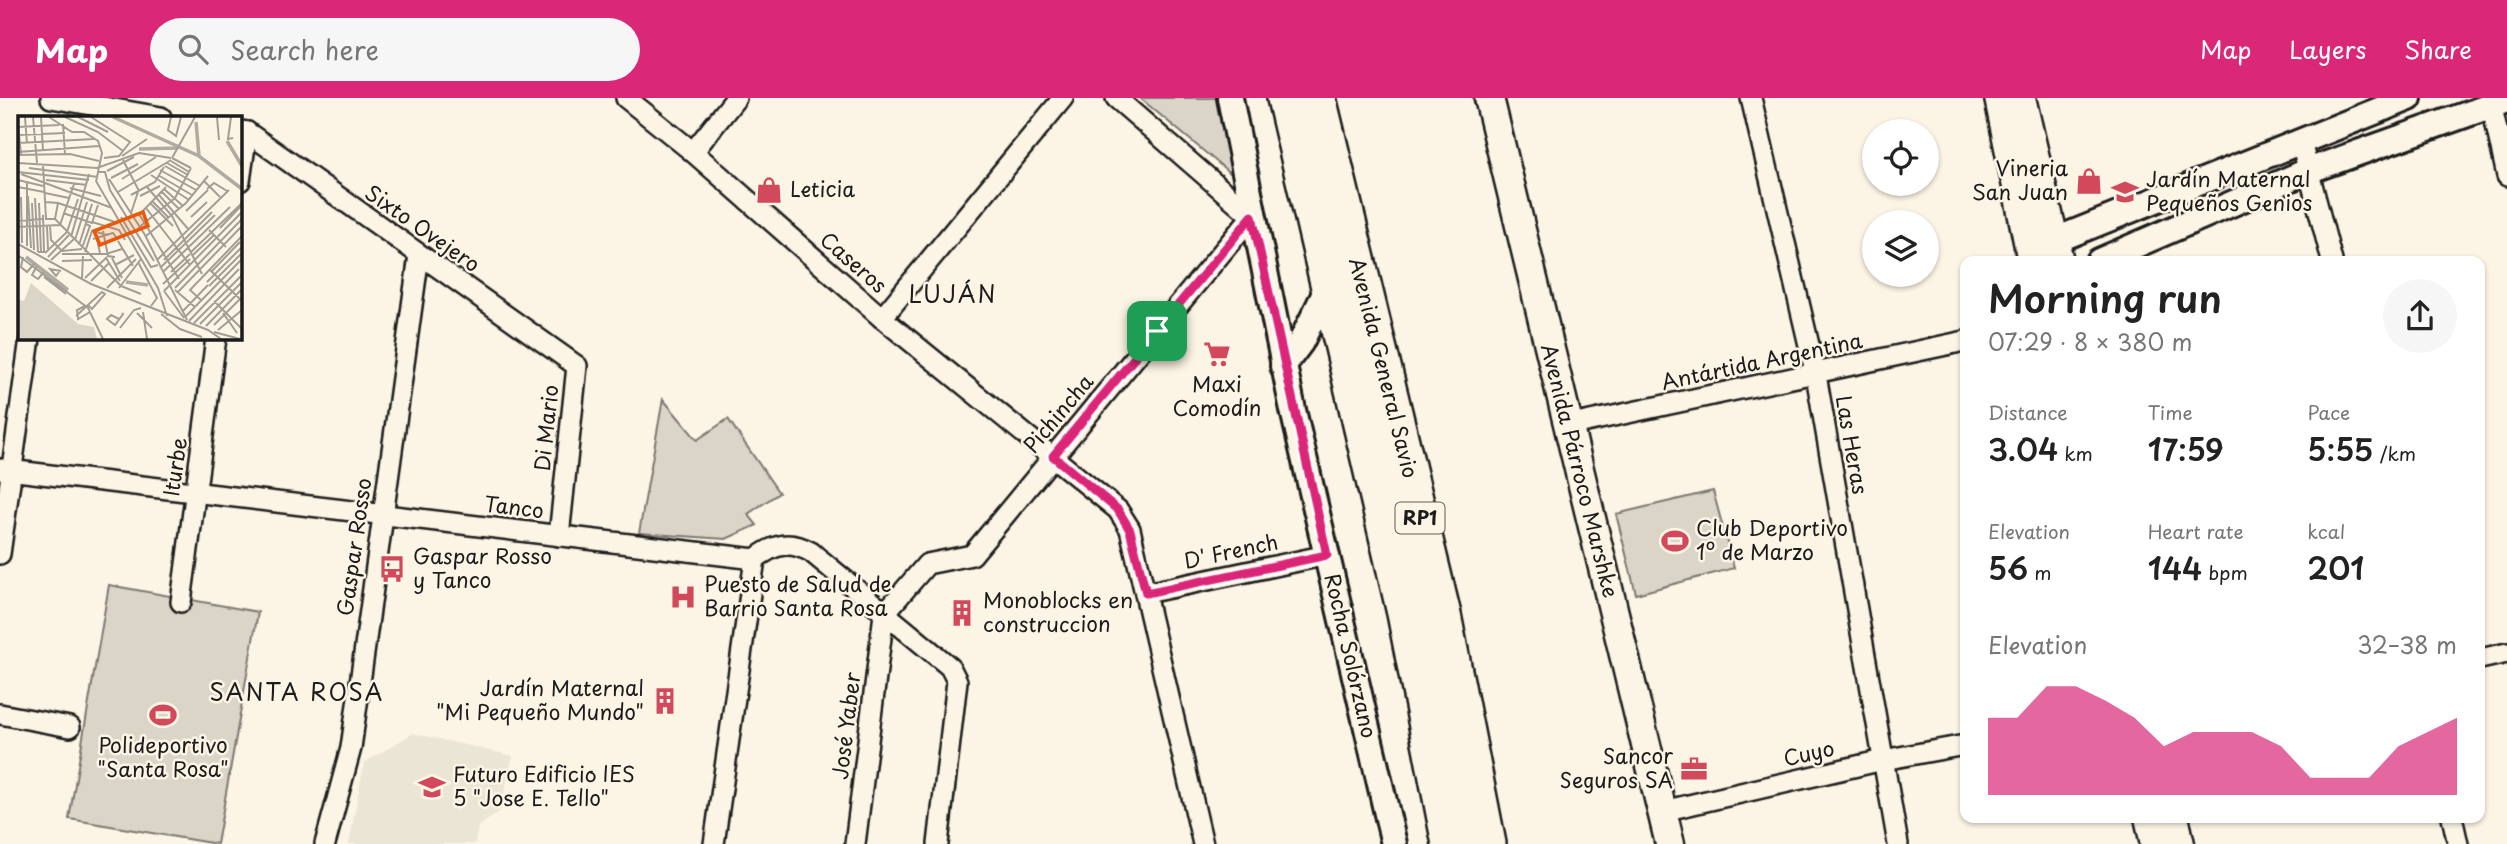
<!DOCTYPE html>
<meta charset="utf-8">
<style>
body{margin:0;font-family:"Playpen Sans",sans-serif;background:#f6f6f6;color:#222;height:100vh;display:flex;flex-direction:column;font-size:26px;white-space:nowrap}
*{box-sizing:border-box;margin:0}
p{font-size:23px;color:#767676}
.icon{flex:none;width:38px;height:38px;fill:none;stroke:currentColor;stroke-width:2;stroke-linecap:round;stroke-linejoin:round}
.map{position:relative;flex:1;overflow:hidden}
.details{position:absolute;left:1960px;top:158px;width:525px;height:567px;display:flex;flex-direction:column;background:#fff;border-radius:14px;box-shadow:0 2px 5px #0004}
.details>*{flex:none}
.fabs{position:absolute;left:1862px;top:21px;display:grid;gap:14px}
.fabs a{display:grid;place-items:center;width:77px;height:77px;border-radius:50%;background:#fff;box-shadow:0 2px 5px #0004;font-size:35px}
.pin{position:absolute;display:grid;place-items:center;width:60px;height:60px;color:#fff;margin:-30px;border-radius:14px;box-shadow:0 4px 10px #0006}
.round{display:grid;place-items:center;flex:none;width:74px;height:74px;border-radius:37px;background:#f6f6f6}
.summary{display:flex;align-items:center;justify-content:space-between;height:119px;padding:0 28px}
h1{font-size:38px;font-weight:600;line-height:52px}
.metrics{display:grid;grid-template-columns:repeat(3,1fr);gap:10px;height:119px;padding:7px 28px}
.metrics div{display:grid;align-content:center}
.metrics b{font-size:30px;font-weight:600}
.metrics small{font-size:19px;font-weight:400}
.metrics p{font-size:19px}
.chart{height:196px;padding:14px 28px}
.chart p{display:flex;justify-content:space-between}
.chart svg{width:100%;height:126px;margin-top:7px;fill:#db2777;opacity:.7}
header{display:flex;align-items:center;gap:42px;box-sizing:border-box;height:98px;padding:0 35px;background:#db2777;color:#fff}
header strong{font-size:33px}
nav{display:flex;gap:38px;margin-inline-start:auto;font-size:24px}
.search{width:490px;height:63px;background:#f6f6f6;display:flex;align-items:center;gap:18px;box-sizing:border-box;padding:0 24px;border-radius:38px;color:#767676;font-size:26px}
.map>svg:first-child{display:block}
</style>
<header>
<strong>Map</strong>
<div class="search"><svg class="icon" aria-label="search" viewBox="0 0 24 24"><circle cx="10" cy="10" r="6"/><path d="M15 15l6 6"/></svg>Search here</div>
<nav><a>Map</a><a>Layers</a><a>Share</a></nav>
</header>
<div class="map">
<svg width="2507" height="746" viewBox="0 0 2507 746">
<rect width="100%" height="100%" fill="#fcf5e5"/>
<filter id="ink" filterUnits="userSpaceOnUse"><feTurbulence type="fractalNoise" baseFrequency=".0143" numOctaves="2"/><feDisplacementMap in="SourceGraphic" scale="14" xChannelSelector="R" yChannelSelector="G"/><feConvolveMatrix kernelMatrix="1 2 1 2 8 2 1 2 1" color-interpolation-filters="sRGB"/></filter>
<g filter="url(#ink)">
<polygon fill="#ebe5d6" points="413,635 513,658 500,713 478,729 475,746 349,746 364,665"/>
<g fill="#dbd5c8" stroke="#7c7872" stroke-width="2">
<polygon points="1140,0 1220,0 1237,81"/>
<polygon points="663,301 697,342 728,321 779,395 748,416 757,427 726,441 639,435"/>
<polygon points="1713,393 1734,470 1636,496 1616,416"/>
<polygon points="109,487 258,514 217,746 69,721"/>
</g>
<g fill="none" stroke-linecap="round" stroke-linejoin="round">
<defs>
<g id="minor">
<polyline points="51,0 161,19"/>
<polyline points="626,0 693,54 882,220 1118,412 1130,431 1203,746"/>
<polyline points="1751,0 1816,277 1898,746"/>
<polyline points="2490,0 2507,78"/>
<polyline points="240,33 247,34 577,268 559,438"/>
<polyline points="2301,44 2332,163"/>
<polyline points="693,54 736,0"/>
<polyline points="240,83 247,34"/>
<polyline points="882,220 1063,0"/>
<polyline points="1567,328 1965,243"/>
<path d="M 0,371 L 755,461 C 775,446 789,442 811,454 L 950,569 L 957,583 L 938,746"/>
<polyline points="0,456 30,240"/>
<polyline points="1146,495 1327,457"/>
<polyline points="181,504 216,240"/>
<polyline points="2480,561 2507,555"/>
<polyline points="0,616 70,629"/>
<polyline points="1663,713 1883,662 1965,647"/>
<polyline points="2452,719 2458,746"/>
<polyline points="325,746 351,650 419,157"/>
<polyline points="714,746 755,461"/>
<polyline points="855,746 884,516 927,466 972,457 1252,118 1116,0"/>
</g>
<g id="tertiary">
<polyline points="1230,0 1293,312 1394,746"/>
<polyline points="2036,150 2409,0"/>
<polyline points="2099,163 2310,72 2507,2"/>
<polyline points="1283,268 1301,244 1328,189"/>
</g>
<g id="secondary">
<polyline points="1489,0 1670,746"/>
<polyline points="1999,0 2032,163"/>
<polyline points="2021,0 2059,163"/>
<polyline points="2149,719 2155,746"/>
<polyline points="2174,719 2180,746"/>
</g>
<g id="motorway">
<polyline points="1286,0 1406,515 1451,746"/>
<polyline points="1317,0 1442,517 1487,746"/>
</g>
</defs>
<use href="#minor" stroke="#1c1c1c" stroke-width="24"/>
<use href="#tertiary" stroke="#1c1c1c" stroke-width="30"/>
<use href="#secondary" stroke="#1c1c1c" stroke-width="33"/>
<use href="#motorway" stroke="#1c1c1c" stroke-width="42"/>
<use href="#minor" stroke="#fcf5e5" stroke-width="19"/>
<use href="#tertiary" stroke="#fcf5e5" stroke-width="24"/>
<use href="#secondary" stroke="#fcf5e5" stroke-width="28"/>
<use href="#motorway" stroke="#fcf5e5" stroke-width="37"/>
</g>
</g>
<g fill="none" stroke-linecap="round" stroke-linejoin="round" filter="url(#ink)">
<defs>
<polygon id="route" points="1252,118 1327,457 1146,495 1130,432 1118,412 1053,358"/>
</defs>
<use href="#route" stroke="#fff" stroke-width="14"/>
<use href="#route" stroke="#db2777" stroke-width="9"/>
</g>
<defs>
<symbol id="shop-bare" viewBox="-9 -9 18 18"><path d="M-5-2.5h2.3a2.7 3.5 0 0 1 5.4 0H5L5.5 6h-11ZM-1.5-2.5h3a1.5 2.3 0 0 0-3 0Z" fill="#d1495b" stroke="#fcf5e5" stroke-width="2.5" paint-order="stroke"/></symbol>
<symbol id="school-bare" viewBox="-9 -9 18 18"><path d="M0-5L7-2L0 1L-7-2ZM-4 1L0 2.5L4 1V4Q0 6-4 4Z" fill="#d1495b" stroke="#fcf5e5" stroke-width="2.5" paint-order="stroke"/></symbol>
<symbol id="supermarket-bare" viewBox="-9 -9 18 18"><path d="M-6-5.5h2.5l.6 2H6L4.5 2H-2.5L-4.4-4H-6ZM-1.5 3.2a1.3 1.3 0 1 0 .1 0ZM3 3.2a1.3 1.3 0 1 0 .1 0Z" fill="#d1495b" stroke="#fcf5e5" stroke-width="2.5" paint-order="stroke"/></symbol>
<symbol id="stadium-bare" viewBox="-9 -9 18 18"><path d="M0-5a6.5 5 0 1 0 0 10a6.5 5 0 1 0 0-10ZM-3.5-1.8h7v3.6h-7Z" fill="#d1495b" stroke="#fcf5e5" stroke-width="2.5" paint-order="stroke"/></symbol>
<symbol id="bus-bare" viewBox="-9 -9 18 18"><path d="M-5-6H5V4H4V6H2V4H-2V6H-4V4H-5ZM-3.5-4V0h7V-4ZM-3.5 1.2v1.5H-2V1.2ZM2 1.2v1.5H3.5V1.2Z" fill="#d1495b" stroke="#fcf5e5" stroke-width="2.5" paint-order="stroke"/></symbol>
<symbol id="hospital-bare" viewBox="-9 -9 18 18"><path d="M-5-5h3v3.5h4V-5h3V5h-3V1.5h-4V5h-3Z" fill="#d1495b" stroke="#fcf5e5" stroke-width="2.5" paint-order="stroke"/></symbol>
<symbol id="building-bare" viewBox="-9 -9 18 18"><path d="M-4-6H4V6H1V3H-1V6H-4ZM-2.5-4.3h1.7v1.8h-1.7ZM.8-4.3h1.7v1.8H.8ZM-2.5-1h1.7V.8h-1.7ZM.8-1h1.7V.8H.8Z" fill="#d1495b" stroke="#fcf5e5" stroke-width="2.5" paint-order="stroke"/></symbol>
<symbol id="office-bare" viewBox="-9 -9 18 18"><path d="M-6-3h4V-5.5h4V-3h4V5H-6ZM-1-4.5V-3h2v-1.5ZM-6 0V1H6V0Z" fill="#d1495b" stroke="#fcf5e5" stroke-width="2.5" paint-order="stroke"/></symbol>
<symbol id="university-bare" viewBox="-9 -9 18 18"><path d="M0-5L7-2L0 1L-7-2ZM-4 1L0 2.5L4 1V4Q0 6-4 4Z" fill="#d1495b" stroke="#fcf5e5" stroke-width="2.5" paint-order="stroke"/></symbol>
</defs>
<g fill-rule="evenodd">
<use href="#shop-bare" x="2070" y="64" width="38" height="38"/>
<use href="#shop-bare" x="750" y="73" width="38" height="38"/>
<use href="#school-bare" x="2106" y="75" width="38" height="38"/>
<use href="#supermarket-bare" x="1198" y="237" width="38" height="38"/>
<use href="#stadium-bare" x="1656" y="424" width="38" height="38"/>
<use href="#bus-bare" x="373" y="452" width="38" height="38"/>
<use href="#hospital-bare" x="664" y="480" width="38" height="38"/>
<use href="#building-bare" x="943" y="496" width="38" height="38"/>
<use href="#building-bare" x="646" y="584" width="38" height="38"/>
<use href="#stadium-bare" x="144" y="598" width="38" height="38"/>
<use href="#office-bare" x="1675" y="652" width="38" height="38"/>
<use href="#university-bare" x="413" y="670" width="38" height="38"/>
</g>
<g text-anchor="middle" stroke-width="5" stroke-linejoin="round" paint-order="stroke">
<rect fill="#fcf5e5" stroke="#5f5d58" stroke-width="2" x="1395.5" y="404.5" width="49" height="31" rx="5"/>
<g font-size="19" font-weight="bold" fill="#1c1c1c">
<text x="1420" y="427">RP1</text>
</g>
<g font-size="21" fill="#1c1c1c" stroke="#fcf5e5" text-anchor="start">
<text x="2068" y="78" text-anchor="end">Vineria<tspan x="2068" dy="24">San Juan</tspan></text>
<text x="2146" y="89">Jardín Maternal<tspan x="2146" dy="24">Pequeños Genios</tspan></text>
<text x="790" y="99">Leticia</text>
<text x="1217" y="294" text-anchor="middle">Maxi<tspan x="1217" dy="24">Comodín</tspan></text>
<text x="1696" y="438">Club Deportivo<tspan x="1696" dy="24">1º de Marzo</tspan></text>
<text x="413" y="466">Gaspar Rosso<tspan x="413" dy="24">y Tanco</tspan></text>
<text x="704" y="494">Puesto de Salud de<tspan x="704" dy="24">Barrio Santa Rosa</tspan></text>
<text x="983" y="510">Monoblocks en<tspan x="983" dy="24">construccion</tspan></text>
<text x="644" y="598" text-anchor="end">Jardín Maternal<tspan x="644" dy="24">"Mi Pequeño Mundo"</tspan></text>
<text x="163" y="655" text-anchor="middle">Polideportivo<tspan x="163" dy="24">"Santa Rosa"</tspan></text>
<text x="1673" y="666" text-anchor="end">Sancor<tspan x="1673" dy="24">Seguros SA</tspan></text>
<text x="453" y="684">Futuro Edificio IES<tspan x="453" dy="24">5 "Jose E. Tello"</tspan></text>
</g>
<g font-size="21" fill="#1c1c1c" stroke="#fcf5e5">
<text transform="translate(422 131) rotate(35)" y="7">Sixto Ovejero</text>
<text transform="translate(853 165) rotate(41)" y="7">Caseros</text>
<text transform="translate(1762 264) rotate(-12)" y="7">Antártida Argentina</text>
<text transform="translate(1383 270) rotate(76)" y="7">Avenida General Savio</text>
<text transform="translate(1059 316) rotate(-50)" y="7">Pichincha</text>
<text transform="translate(547 330) rotate(-84)" y="7">Di Mario</text>
<text transform="translate(1851 347) rotate(80)" y="7">Las Heras</text>
<text transform="translate(176 369) rotate(-82)" y="7">Iturbe</text>
<text transform="translate(1579 373) rotate(76)" y="7">Avenida Párroco Marshke</text>
<text transform="translate(514 410) rotate(7)" y="7">Tanco</text>
<text transform="translate(355 449) rotate(-82)" y="7">Gaspar Rosso</text>
<text transform="translate(1231 454) rotate(-12)" y="7">D' French</text>
<text transform="translate(1350 558) rotate(77)" y="7">Rocha Solórzano</text>
<text transform="translate(847 628) rotate(-83)" y="7">José Yaber</text>
<text transform="translate(1809 656) rotate(-13)" y="7">Cuyo</text>
</g>
<g font-size="23" letter-spacing="2" fill="#1c1c1c" stroke="#fcf5e5">
<text x="953" y="205">LUJÁN</text>
<text x="297" y="603">SANTA ROSA</text>
</g>
</g>
<g transform="translate(18 18)">
<rect width="224" height="224" fill="#fcf5e5"/>
<path d="M 13,167 L 60,208 L 76,211 L 79,223 L 0,223 L 0,183 L 6,185 Z" fill="#dbd5c8"/>
<path fill="none" stroke="#b0aba1" stroke-width="3.5" d="M 95,1 L 181,40 L 224,73M 178,6 L 181,40M 209,25 L 224,50M 121,33 L 160,32M 8,141 L 50,174M 108,166 L 130,169"/>
<path fill="none" stroke="#a29e95" stroke-width="2" d="M 7,1 L 9,28M 15,1 L 19,47M 23,1 L 25,35M 31,1 L 54,16 L 66,16 L 80,25 L 84,37 L 78,66M 47,1 L 80,16 L 105,35M 60,1 L 90,16M 73,1 L 112,26 L 101,40 L 86,42M 153,1 L 150,14 L 158,20 L 163,1M 199,1 L 201,24M 213,1 L 210,23 L 215,22M 0,8 L 3,38M 45,8 L 47,38M 0,11 L 41,9M 0,19 L 47,17M 0,27 L 76,23M 0,36 L 81,30M 0,39 L 52,38 L 81,45M 104,40 L 129,23M 154,42 L 177,1M 154,42 L 173,52M 105,44 L 121,75M 153,45 L 171,56M 0,47 L 79,52 L 121,37 L 153,42M 149,47 L 170,59M 25,49 L 28,103 L 37,103M 147,50 L 182,70M 11,52 L 80,61M 142,54 L 178,74M 89,55 L 116,41M 0,56 L 71,64M 81,56 L 87,56 L 92,74 L 136,145M 3,58 L 94,92M 133,59 L 171,84M 140,59 L 174,79M 93,62 L 120,48M 91,63 L 127,119 L 169,204M 104,63 L 138,41M 0,64 L 25,70M 28,64 L 69,69M 78,65 L 140,172 L 149,200M 186,65 L 202,81M 0,71 L 26,76M 129,71 L 154,100 L 184,158M 52,72 L 83,80M 146,73 L 165,90M 189,73 L 196,67 L 209,75M 100,76 L 153,44M 144,76 L 161,93M 27,77 L 51,82M 113,79 L 137,66 L 146,51M 141,79 L 171,114M 10,80 L 13,132M 122,80 L 142,70M 3,81 L 4,127M 17,82 L 20,136M 27,86 L 40,87 L 37,103M 135,86 L 151,102M 14,87 L 16,134M 21,87 L 23,136M 40,87 L 100,107M 133,88 L 155,110M 0,91 L 0,127M 128,92 L 172,149M 168,95 L 190,74M 45,97 L 74,107 L 80,89M 113,97 L 120,76M 121,98 L 161,163M 120,100 L 148,71M 103,101 L 133,151 L 140,149M 173,101 L 189,86M 37,103 L 103,170M 0,105 L 26,103M 74,106 L 101,114 L 107,124M 29,110 L 30,133M 32,110 L 33,124 L 44,135 L 64,133M 0,111 L 42,109 L 56,68M 120,112 L 157,82 L 173,52M 202,112 L 224,89M 77,114 L 82,137M 191,114 L 208,131M 85,115 L 90,140 L 97,141M 128,120 L 168,87 L 190,60M 53,121 L 71,58M 75,123 L 95,117 L 100,124M 57,124 L 69,86M 100,125 L 115,150M 0,128 L 73,168 L 190,214 L 203,223M 61,129 L 74,88M 9,130 L 9,66M 64,132 L 72,110 L 68,108M 20,136 L 26,136 L 25,99M 67,136 L 74,115 L 90,119M 173,136 L 224,87M 27,137 L 49,116 L 60,83M 44,138 L 88,138 L 104,133M 175,139 L 196,119M 1,140 L 70,192 L 85,223M 5,141 L 3,151 L 9,156 L 16,148M 30,141 L 51,119M 88,142 L 102,165M 94,142 L 104,162M 33,144 L 56,123M 139,144 L 211,74M 146,144 L 194,96M 44,145 L 74,144M 120,146 L 139,182 L 133,190M 97,149 L 116,139M 19,150 L 14,159 L 20,163 L 26,156M 142,152 L 197,99M 191,153 L 224,185M 194,155 L 222,126M 41,156 L 38,160 L 32,153 L 43,155M 145,156 L 212,91M 153,156 L 172,138M 26,161 L 48,178M 64,162 L 65,140M 67,162 L 89,141M 73,165 L 91,147M 189,166 L 224,131M 145,168 L 172,143M 103,170 L 123,178M 191,170 L 224,137M 89,172 L 118,143M 101,172 L 123,143M 157,172 L 224,103M 157,174 L 177,191M 146,175 L 224,96M 146,175 L 166,202M 160,176 L 224,110M 183,184 L 172,174 L 224,120M 196,185 L 224,213M 67,190 L 59,194 L 60,203 L 72,196M 125,196 L 129,223M 164,196 L 190,169M 119,197 L 134,212M 205,197 L 219,217M 143,198 L 162,213 L 184,221M 58,200 L 84,176 L 87,178 L 74,193 L 70,189M 168,200 L 224,143M 101,203 L 93,199 L 89,203 L 97,209 L 105,198 L 104,197M 171,205 L 221,153M 176,207 L 224,159M 182,208 L 224,166M 196,209 L 224,181M 188,210 L 224,173M 102,212 L 116,194 L 123,192M 200,214 L 224,194M 196,216 L 222,223"/>
<path fill="#e8590c" fill-opacity="0.15" stroke="#e8590c" stroke-width="3.5" d="M 125,96 L 130,110 L 82,129 L 76,115 Z"/>
<rect width="224" height="224" fill="none" stroke="#1c1c1c" stroke-width="3.5"/>
</g>
</svg>
<div class="fabs">
<a><svg class="icon" aria-label="locate" viewBox="0 0 24 24"><circle cx="12" cy="12" r="6"/><path d="M12 2v4M12 18v4M2 12h4M18 12h4"/></svg></a>
<a><svg class="icon" aria-label="layers" viewBox="0 0 24 24"><path d="M12 4l9 5-9 5-9-5zM3 14l9 5 9-5"/></svg></a>
</div>
<div class="pin" style="left:1157px;top:233px;background:#1e9e55"><svg class="icon" aria-label="arrive" viewBox="0 0 24 24"><path d="M6 21V4h12l-3 4 3 4H6"/></svg></div>
<section class="details">
<div class="summary"><div><h1>Morning run</h1><p>07:29 · 8 × 380 m</p></div><a class="round"><svg class="icon" aria-label="share" viewBox="0 0 24 24"><path d="M12 15V3M7 8l5-5 5 5M5 13v7h14v-7"/></svg></a></div>
<div class="metrics">
<div><p>Distance</p><b>3.04<small> km</small></b></div>
<div><p>Time</p><b>17:59</b></div>
<div><p>Pace</p><b>5:55<small> /km</small></b></div>
</div>
<div class="metrics">
<div><p>Elevation</p><b>56<small> m</small></b></div>
<div><p>Heart rate</p><b>144<small> bpm</small></b></div>
<div><p>kcal</p><b>201</b></div>
</div>
<div class="chart"><p><span>Elevation</span>32–38 m</p>
<svg viewBox="0 0 160 44" preserveAspectRatio="none"><path d="M0 44V17L10 17L20 6L30 6L40 11L50 17L60 27L70 22L80 22L90 22L100 27L110 38L120 38L130 38L140 27L150 22L160 17V44z"/></svg>
</div>
</section>
</div>
